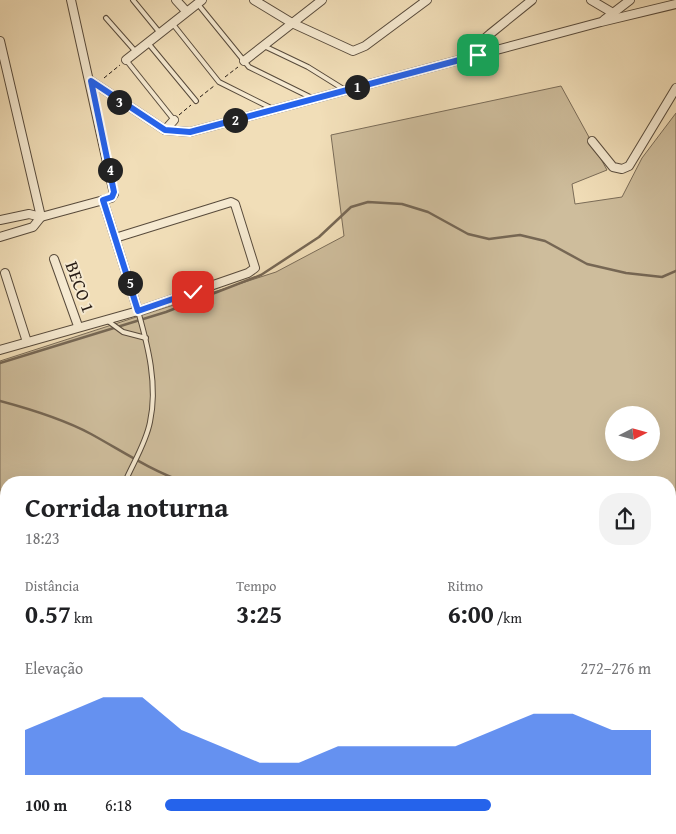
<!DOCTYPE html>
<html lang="pt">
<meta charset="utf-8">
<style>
body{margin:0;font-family:"Gentium Book Plus",serif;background:#f2f2f2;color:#202124;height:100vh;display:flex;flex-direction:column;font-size:19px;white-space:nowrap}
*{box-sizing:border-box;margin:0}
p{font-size:16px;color:#757577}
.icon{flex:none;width:28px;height:28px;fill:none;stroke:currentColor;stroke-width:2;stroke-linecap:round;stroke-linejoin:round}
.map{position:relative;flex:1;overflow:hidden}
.details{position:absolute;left:0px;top:476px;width:676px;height:359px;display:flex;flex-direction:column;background:#fff;border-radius:20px 20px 0 0;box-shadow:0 5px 20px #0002}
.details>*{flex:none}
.needle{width:32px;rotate:84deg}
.controls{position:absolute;left:605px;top:406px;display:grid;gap:10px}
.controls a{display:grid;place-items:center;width:55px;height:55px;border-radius:50%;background:#fff;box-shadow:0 5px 20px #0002;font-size:25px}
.pin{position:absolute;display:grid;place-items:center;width:42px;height:42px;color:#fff;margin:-21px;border-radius:10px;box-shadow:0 2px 8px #0006}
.km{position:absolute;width:25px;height:25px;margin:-12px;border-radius:50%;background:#222;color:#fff;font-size:14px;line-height:25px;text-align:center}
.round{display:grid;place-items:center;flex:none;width:52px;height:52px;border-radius:20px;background:#f2f2f2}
.headline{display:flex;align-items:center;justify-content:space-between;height:85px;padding:0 25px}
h1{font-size:28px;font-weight:700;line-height:38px}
.figures{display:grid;grid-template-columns:repeat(3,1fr);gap:8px;height:85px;padding:5px 25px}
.figures div{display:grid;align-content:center}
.figures b{font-size:25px;font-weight:700}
.figures small{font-size:14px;font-weight:400}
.figures p{font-size:14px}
.chart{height:140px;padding:10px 25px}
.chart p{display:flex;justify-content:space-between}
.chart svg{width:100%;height:90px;margin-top:5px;fill:#2563eb;opacity:.7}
ul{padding:0 25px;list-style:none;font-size:16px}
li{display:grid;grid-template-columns:80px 60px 1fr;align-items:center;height:38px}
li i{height:12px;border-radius:6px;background:#2563eb}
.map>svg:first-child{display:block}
</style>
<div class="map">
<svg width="676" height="834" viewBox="0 0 676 834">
<rect width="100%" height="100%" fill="#f1deb8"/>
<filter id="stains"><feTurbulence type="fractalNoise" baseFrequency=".004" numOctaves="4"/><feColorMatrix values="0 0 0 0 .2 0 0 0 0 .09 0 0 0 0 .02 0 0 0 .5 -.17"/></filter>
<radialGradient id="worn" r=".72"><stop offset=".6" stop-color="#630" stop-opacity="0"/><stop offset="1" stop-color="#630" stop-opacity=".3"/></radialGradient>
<path fill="#cebd9c" stroke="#7a6c58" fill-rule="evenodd" d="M 561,86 L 607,170 L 572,184 L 575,204 L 622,197 L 642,158 L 676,113 L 676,834 L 0,834 L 0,783 L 6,778 L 6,829 L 670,829 L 670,482 L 6,482 L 6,718 L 0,716 L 0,361 L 276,272 L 344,236 L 331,135 ZM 614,415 L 651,415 L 651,452 L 614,452 Z"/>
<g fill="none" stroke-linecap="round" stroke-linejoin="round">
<g stroke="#766754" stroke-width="2.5">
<polyline points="0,363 166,312 261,275 319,237 351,207 368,202 402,204 428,212 468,234 489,239 520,235 545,241 587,264 626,273 662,277 676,271"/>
<path d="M 0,401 C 30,409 63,419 91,434 C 122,451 150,470 184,482"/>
</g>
<defs>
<g id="service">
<polyline points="133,0 160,33"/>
<polyline points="197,3 249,67 312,98"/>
<polyline points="106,18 136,52"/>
<polyline points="172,23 219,82 273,109"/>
<polyline points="148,43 196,101"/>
<polyline points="264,46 308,67 345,90"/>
<polyline points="126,60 174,120"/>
<polyline points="108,321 123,332 146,338"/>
<path d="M 125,482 C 133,463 146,443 150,422 C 158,385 148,346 138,311"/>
<polyline points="0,772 6,768"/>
</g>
<g id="minor">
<polyline points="176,0 186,11"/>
<polyline points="254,0 292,23 353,51 365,46 427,0"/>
<polyline points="591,0 613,13"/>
<polyline points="604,20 630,0"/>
<polyline points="0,41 41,217 33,227 0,237"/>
<polyline points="478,55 483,40 490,34 532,0"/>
<polyline points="126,60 202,0"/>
<polyline points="244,61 322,0"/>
<polyline points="91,81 165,130 190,132 601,22 676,4"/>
<polyline points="165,130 174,120"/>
<polyline points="592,141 613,167 622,169 629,166 676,88"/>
<polyline points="103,200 138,311"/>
<polyline points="0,220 29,214 41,217 111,198 114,194 71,0"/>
<polyline points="54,259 78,326"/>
<polyline points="5,273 27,342"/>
<polyline points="0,350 138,311 248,273 255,268 235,204 231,202 115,238"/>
</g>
</defs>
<use href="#service" stroke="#584b3c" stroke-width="6"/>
<use href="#minor" stroke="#584b3c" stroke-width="10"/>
<g stroke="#251a13" stroke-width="1" stroke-dasharray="4 2.5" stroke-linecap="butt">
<polyline points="225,77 238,67"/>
<polyline points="104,78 120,65"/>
<polyline points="200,97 214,86"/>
<polyline points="179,115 191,105"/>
</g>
<use href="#service" stroke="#f6ead1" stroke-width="4"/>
<use href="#minor" stroke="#f6ead1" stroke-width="8"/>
</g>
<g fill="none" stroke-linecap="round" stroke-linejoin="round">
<defs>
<polyline id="route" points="193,292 138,311 103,200 112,197 114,192 91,81 165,130 190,132 478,55"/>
</defs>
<use href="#route" stroke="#fff" stroke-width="10"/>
<use href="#route" stroke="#2563eb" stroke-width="6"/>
</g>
<g text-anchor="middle" stroke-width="4" stroke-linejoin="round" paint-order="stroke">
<g font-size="18" fill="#251a13" stroke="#f6ead1">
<text transform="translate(80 287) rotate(70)" y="6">BECO 1</text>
</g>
</g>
<rect width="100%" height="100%" filter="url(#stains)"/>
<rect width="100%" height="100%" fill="url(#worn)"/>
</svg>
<div class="controls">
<a><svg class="needle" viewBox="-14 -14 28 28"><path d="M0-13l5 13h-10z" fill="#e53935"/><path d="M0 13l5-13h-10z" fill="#757577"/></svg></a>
</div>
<div class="pin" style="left:478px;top:55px;background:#1e9e55"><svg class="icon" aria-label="arrive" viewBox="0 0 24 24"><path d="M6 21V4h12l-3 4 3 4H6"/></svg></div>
<div class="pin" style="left:193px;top:292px;background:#d93025"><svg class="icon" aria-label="check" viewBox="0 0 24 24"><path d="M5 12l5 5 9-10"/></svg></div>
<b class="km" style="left:357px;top:87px">1</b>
<b class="km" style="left:235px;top:120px">2</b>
<b class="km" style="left:119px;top:102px">3</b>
<b class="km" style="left:110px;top:170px">4</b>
<b class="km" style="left:130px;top:283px">5</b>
<section class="details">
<div class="headline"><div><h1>Corrida noturna</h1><p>18:23</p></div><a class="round"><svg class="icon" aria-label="share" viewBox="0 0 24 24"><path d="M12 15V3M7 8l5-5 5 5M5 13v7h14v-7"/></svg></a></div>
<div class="figures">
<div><p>Distância</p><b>0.57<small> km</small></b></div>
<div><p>Tempo</p><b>3:25</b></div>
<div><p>Ritmo</p><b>6:00<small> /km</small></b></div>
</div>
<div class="chart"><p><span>Elevação</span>272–276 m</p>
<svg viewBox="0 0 160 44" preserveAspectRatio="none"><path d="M0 44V22L10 14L20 6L30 6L40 22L50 30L60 38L70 38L80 30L90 30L100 30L110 30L120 22L130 14L140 14L150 22L160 22V44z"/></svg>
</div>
<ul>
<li><b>100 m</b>6:18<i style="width:67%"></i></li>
</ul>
</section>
</div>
